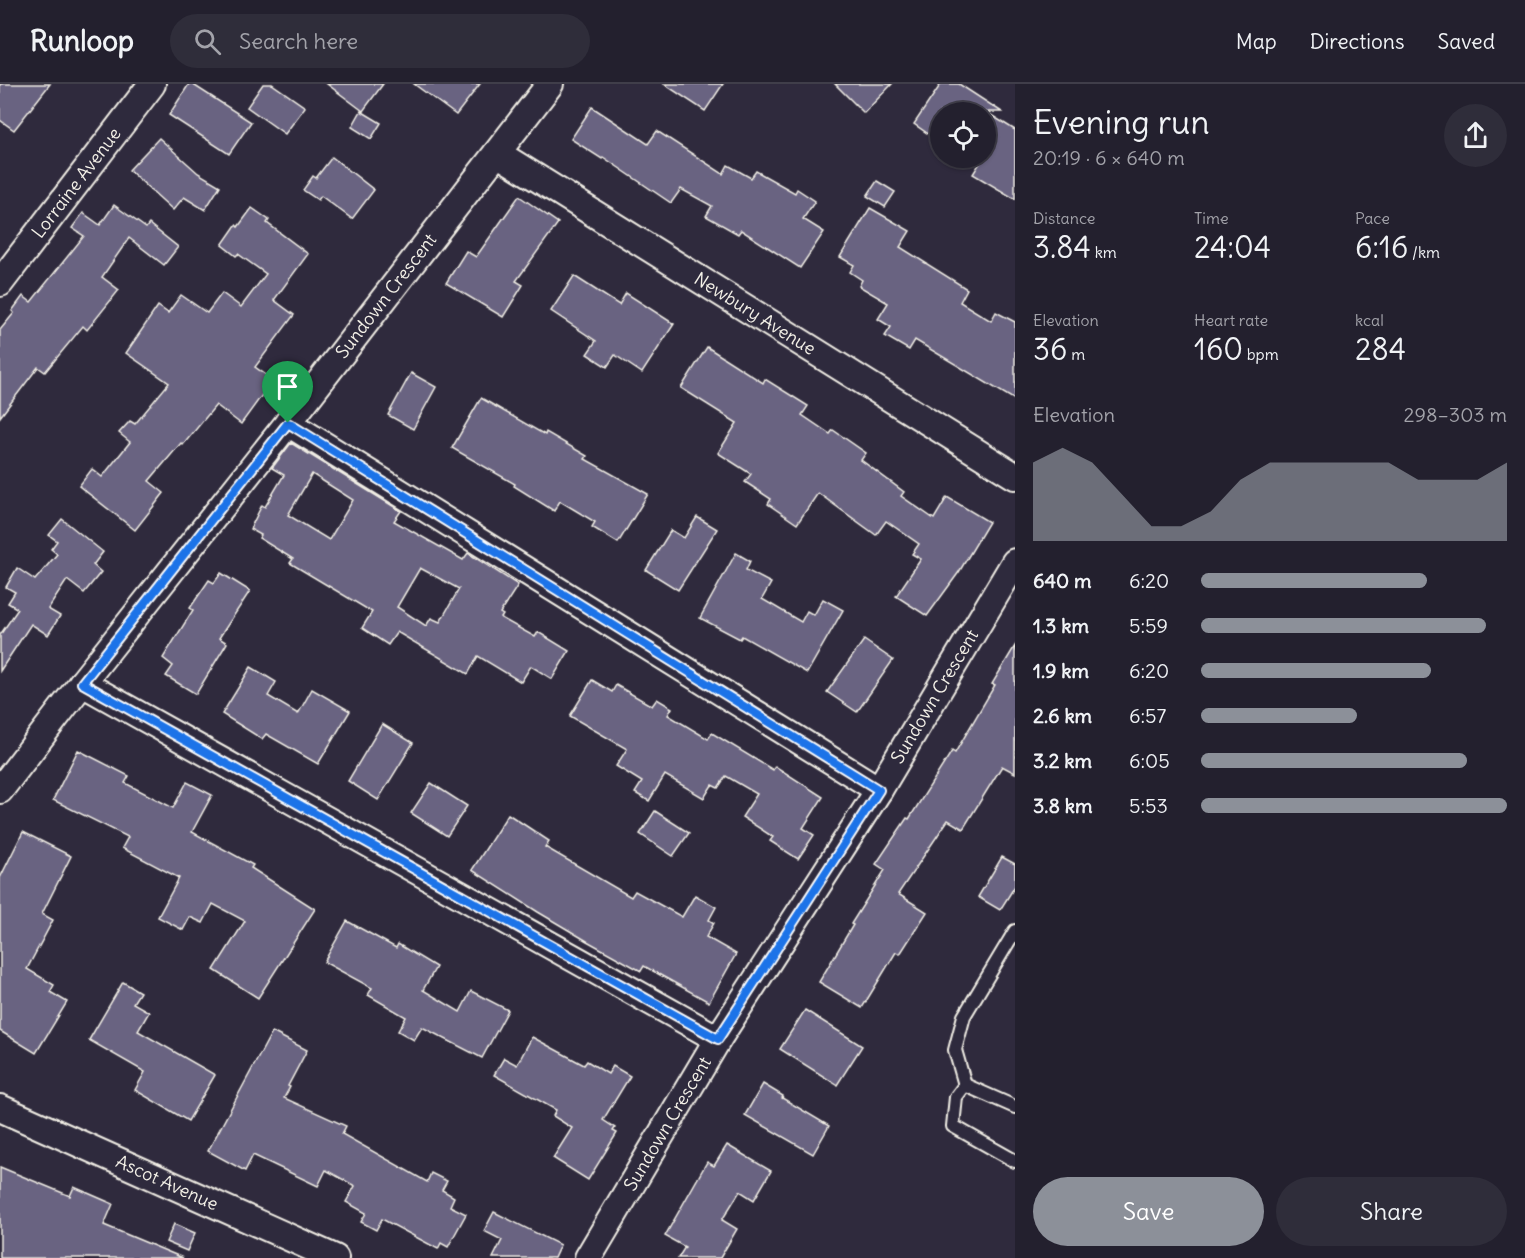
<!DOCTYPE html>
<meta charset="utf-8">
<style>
body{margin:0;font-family:Delius,sans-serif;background:#2f2d3a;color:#f1f3f6;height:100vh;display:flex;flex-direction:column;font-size:22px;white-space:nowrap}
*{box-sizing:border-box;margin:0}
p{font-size:20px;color:#a3a3aa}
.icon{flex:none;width:33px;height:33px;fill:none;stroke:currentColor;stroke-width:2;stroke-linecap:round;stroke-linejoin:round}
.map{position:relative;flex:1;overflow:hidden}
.sheet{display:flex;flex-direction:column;background:#23202e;width:510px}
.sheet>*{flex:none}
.buttons{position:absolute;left:930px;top:18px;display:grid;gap:12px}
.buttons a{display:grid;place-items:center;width:66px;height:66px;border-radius:50%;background:#23202e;box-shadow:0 2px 4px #0004,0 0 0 2px #403e4a;font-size:30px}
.pin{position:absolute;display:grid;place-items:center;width:51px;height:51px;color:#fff;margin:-62px -26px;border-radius:50% 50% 50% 0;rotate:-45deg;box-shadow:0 0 6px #0007}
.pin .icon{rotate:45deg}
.round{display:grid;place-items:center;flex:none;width:63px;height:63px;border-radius:32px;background:#2f2d3a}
.head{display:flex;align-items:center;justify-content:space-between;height:102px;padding:0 18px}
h1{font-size:33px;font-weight:600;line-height:45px}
.metrics{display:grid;grid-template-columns:repeat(3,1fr);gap:9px;height:102px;padding:6px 18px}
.metrics div{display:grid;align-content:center}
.metrics b{font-size:30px;font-weight:600}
.metrics small{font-size:16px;font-weight:400}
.metrics p{font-size:16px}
.chart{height:168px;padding:12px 18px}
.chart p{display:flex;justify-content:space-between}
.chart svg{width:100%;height:108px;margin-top:6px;fill:#8c9099;opacity:.7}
.button{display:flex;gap:12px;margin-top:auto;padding:12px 18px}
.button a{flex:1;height:69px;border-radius:36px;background:#8c9099;color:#fff;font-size:24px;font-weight:600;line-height:69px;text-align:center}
.button a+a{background:#2f2d3a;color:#f1f3f6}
ul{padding:0 18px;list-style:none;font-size:20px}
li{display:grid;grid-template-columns:96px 72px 1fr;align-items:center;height:45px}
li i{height:15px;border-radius:8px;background:#8c9099}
header{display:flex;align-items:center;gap:36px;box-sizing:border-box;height:84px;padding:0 30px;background:#23202e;border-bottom:2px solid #403e4a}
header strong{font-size:28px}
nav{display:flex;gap:33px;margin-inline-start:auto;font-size:21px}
.search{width:420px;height:54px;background:#2f2d3a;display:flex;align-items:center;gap:15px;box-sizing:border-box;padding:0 21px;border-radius:33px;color:#a3a3aa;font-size:22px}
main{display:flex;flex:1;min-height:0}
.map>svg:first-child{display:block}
</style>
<header>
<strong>Runloop</strong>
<div class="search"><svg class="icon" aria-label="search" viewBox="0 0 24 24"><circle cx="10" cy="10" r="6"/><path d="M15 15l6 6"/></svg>Search here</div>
<nav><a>Map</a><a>Directions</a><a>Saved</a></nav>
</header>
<main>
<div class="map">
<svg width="1015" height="1174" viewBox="0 0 1015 1174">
<rect width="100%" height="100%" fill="#2f2a3d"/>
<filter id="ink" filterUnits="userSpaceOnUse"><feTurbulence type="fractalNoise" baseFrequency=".0167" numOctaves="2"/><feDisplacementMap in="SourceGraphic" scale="12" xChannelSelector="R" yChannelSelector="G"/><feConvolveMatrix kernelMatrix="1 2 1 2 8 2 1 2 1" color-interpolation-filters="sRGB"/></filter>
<g filter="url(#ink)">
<g fill="#696381" stroke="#f4f1e8" stroke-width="1.5" fill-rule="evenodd">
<polygon points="0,0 50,0 14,46 0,36"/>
<polygon points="189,0 192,0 251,38 229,70 169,31"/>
<polygon points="263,0 272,0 305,23 285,50 247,23"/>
<polygon points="327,0 383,0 363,27"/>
<polygon points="414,0 480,0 456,31"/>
<polygon points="664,0 723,0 705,27"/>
<polygon points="835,0 892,0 864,29"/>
<polygon points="941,0 959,0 1002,28 986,28 1015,46 1015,115 973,90 983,74 986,74 986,28 940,28 940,58 914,40"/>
<polygon points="592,23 648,60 657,47 723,90 728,81 751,94 756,87 795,109 797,105 815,117 803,135 824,148 800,184 741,146 738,150 706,132 712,122 681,105 671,119 603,73 602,75 571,55"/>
<polygon points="361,27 381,39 371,55 352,43"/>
<polygon points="159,54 198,89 220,102 205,126 184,113 173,126 129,86"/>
<polygon points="332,73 374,106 352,135 321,112 318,116 303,106 313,92 316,94"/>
<polygon points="877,97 895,108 885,123 867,112"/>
<polygon points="519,112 558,139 516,197 523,201 503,233 446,199 466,167 476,173"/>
<polygon points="114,121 146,144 149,140 178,163 164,181 129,154 102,193 119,206 87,246 83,242 45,288 38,283 0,333 0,246 14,229 12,227 23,212 31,218 84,152 72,144 83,129 100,141"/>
<polygon points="252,124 269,136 267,139 308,170 274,216 294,231 255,283 273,296 241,340 216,321 183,361 181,359 149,397 164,409 135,446 79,402 92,385 102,393 130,358 119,349 130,337 135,340 169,299 126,269 158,222 168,229 181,211 207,229 222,209 241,223 266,190 238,170 236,172 222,161 236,141 238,143"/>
<polygon points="870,124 910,147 900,163 967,205 960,218 991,237 996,228 1015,238 1015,316 915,256 909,266 885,252 891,243 878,235 888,219 859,202 862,196 850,188 854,181 840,173"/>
<polygon points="574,192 619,221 626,209 674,240 642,289 615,271 607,283 587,270 596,257 551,227"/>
<polygon points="707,263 763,299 765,295 808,322 802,331 830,350 833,346 866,369 861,376 904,408 901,412 934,435 947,413 989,438 959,488 927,532 896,512 921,475 912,470 919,460 886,437 876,451 818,409 797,440 768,420 771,415 745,398 751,390 718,369 737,339 681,304"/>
<polygon points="411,289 436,303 413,345 388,331"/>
<polygon points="481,314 545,351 546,348 587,372 585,375 648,410 618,459 592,443 595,438 560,417 554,427 514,402 515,400 452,364"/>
<path d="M 291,359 L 401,427 L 394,437 L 463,476 L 468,469 L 518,501 L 500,529 L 503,531 L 501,534 L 535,553 L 538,548 L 569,567 L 552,595 L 531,582 L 521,598 L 478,572 L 468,590 L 397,548 L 388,561 L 362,544 L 372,528 L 290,479 L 293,475 L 259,454 L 261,451 L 250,445 L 262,421 L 265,423 L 284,391 L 272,384 ZM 312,390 L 353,416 L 329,456 L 288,431 ZM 420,484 L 459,505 L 440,538 L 431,534 L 426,542 L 397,523 Z"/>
<polygon points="697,433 717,445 678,506 646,486 671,446 684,454"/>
<polygon points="62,435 103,468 93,481 101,488 84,509 67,496 48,525 60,532 48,551 31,540 0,587 0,551 18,525 8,519 15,508 6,503 17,484 35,496 57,470 51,465 57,457 49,451"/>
<polygon points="736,469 750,477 746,486 771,499 762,515 801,538 807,527 814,531 823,515 843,526 807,589 742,552 740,555 700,534"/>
<polygon points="221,489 250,507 219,554 227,559 196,610 166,592 173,582 163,574 193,526 190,524 209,496 214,499"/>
<polygon points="864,556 893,576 857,628 827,608"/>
<polygon points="1015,562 1015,689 1002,682 963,745 948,736 898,810 927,828 900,870 896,868 862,924 819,898 853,841 851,840 885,786 876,780 907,734 909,735 952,667 955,669 995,601 992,600"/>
<polygon points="251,583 276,598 268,612 298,630 312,605 350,627 318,680 266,650 262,655 222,630"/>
<polygon points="592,596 612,608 616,601 652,622 657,615 672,624 668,631 708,655 712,649 773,686 775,682 823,713 803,744 814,751 798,775 770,757 773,753 742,733 757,710 726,692 718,704 712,701 704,714 665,691 649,717 635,709 642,698 616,682 627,665 570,632"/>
<polygon points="382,640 413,659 378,716 348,697"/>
<polygon points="78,666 129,692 125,699 173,724 187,698 212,711 192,748 253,781 251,784 315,825 258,914 214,886 245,837 213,820 203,839 190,833 183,846 158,833 179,794 122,764 128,753 53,716"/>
<polygon points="431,699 467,722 447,752 411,729"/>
<polygon points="655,727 689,749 673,772 640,750"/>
<polygon points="508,730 549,757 545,763 631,813 635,807 682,833 695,811 716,823 709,836 714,839 706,853 736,870 709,918 644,882 641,887 587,857 538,828 472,786"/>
<polygon points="23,748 71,772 42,830 53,836 27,885 54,901 50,908 67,918 36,969 0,947 0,794"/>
<polygon points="1002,773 1015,780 1015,802 1000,826 978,813"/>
<polygon points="347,837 396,864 398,860 436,883 423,906 460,928 471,907 508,926 482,974 422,943 414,956 398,947 406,933 368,911 372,904 324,878"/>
<polygon points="123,898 140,908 133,919 149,928 138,947 215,991 188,1037 135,1006 145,988 89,956"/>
<polygon points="805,926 862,962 837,1001 780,965"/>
<polygon points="272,948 307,966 288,1002 290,1003 284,1014 346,1042 342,1050 427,1098 431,1089 447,1097 442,1106 454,1113 450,1122 466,1130 448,1163 441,1159 438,1165 382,1135 376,1146 361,1138 366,1129 346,1118 355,1102 326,1086 318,1102 253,1071 245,1087 208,1067"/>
<polygon points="532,953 584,981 587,977 608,990 613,982 630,992 603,1036 615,1044 613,1047 617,1049 588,1096 553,1074 572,1044 553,1032 556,1026 494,991 504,974 517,981"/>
<polygon points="763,1000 783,1012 782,1014 829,1042 813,1070 745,1031"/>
<polygon points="727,1061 771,1087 754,1116 740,1107 722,1136 737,1145 720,1174 678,1174 685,1163 665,1152 707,1078 714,1082"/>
<polygon points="0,1083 70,1112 74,1103 113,1120 104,1141 183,1174 0,1174"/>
<polygon points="494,1128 560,1161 554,1174 493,1174 502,1156 484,1147"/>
<polygon points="174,1140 195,1149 187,1167 166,1158"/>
</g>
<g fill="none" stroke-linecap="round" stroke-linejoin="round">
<defs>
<g id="service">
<polyline points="1015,847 964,932 955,966 965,1001 1015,1023"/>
<polyline points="965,1001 956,1013 953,1042 1015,1077"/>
</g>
<g id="minor">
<path id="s1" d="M 497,69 L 1015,392"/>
<path id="s2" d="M 0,199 L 152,0"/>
<polyline points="288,339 879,706"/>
<polyline points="82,599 718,955"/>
<path id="s3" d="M 0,706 L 82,599 L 288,339 L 550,0"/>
<path id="s4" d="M 0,1024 L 335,1174"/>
<path id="s5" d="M 588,1174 L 718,955 L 879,706 L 1015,478"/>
</g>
</defs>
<use href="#service" stroke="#f4f1e8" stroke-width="16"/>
<use href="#minor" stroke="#f4f1e8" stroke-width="30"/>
<use href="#service" stroke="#2f2a3d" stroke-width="12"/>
<use href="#minor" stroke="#2f2a3d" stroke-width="26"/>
</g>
</g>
<g fill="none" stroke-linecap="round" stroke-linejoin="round" filter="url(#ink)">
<defs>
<polygon id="route" points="288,339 879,706 718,955 82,599"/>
</defs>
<use href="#route" stroke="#fff" stroke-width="12"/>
<use href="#route" stroke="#1a73e8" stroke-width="8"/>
</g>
<g text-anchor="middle" stroke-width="5" stroke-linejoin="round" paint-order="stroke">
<g font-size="18" fill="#f4f1e8" stroke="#2f2a3d">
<text dy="6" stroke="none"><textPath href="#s2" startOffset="126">Lorraine Avenue</textPath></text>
<text dy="6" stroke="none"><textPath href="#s3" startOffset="627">Sundown Crescent</textPath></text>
<text dy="6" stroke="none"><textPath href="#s1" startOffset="304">Newbury Avenue</textPath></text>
<text dy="6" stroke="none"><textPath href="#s5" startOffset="660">Sundown Crescent</textPath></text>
<text dy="6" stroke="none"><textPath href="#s5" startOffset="156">Sundown Crescent</textPath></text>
<text dy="6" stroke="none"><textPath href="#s4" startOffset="183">Ascot Avenue</textPath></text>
</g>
</g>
</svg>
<div class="buttons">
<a><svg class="icon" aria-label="locate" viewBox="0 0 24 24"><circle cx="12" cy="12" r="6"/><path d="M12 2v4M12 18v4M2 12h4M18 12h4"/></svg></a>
</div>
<div class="pin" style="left:288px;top:339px;background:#1e9e55"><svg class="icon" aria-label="arrive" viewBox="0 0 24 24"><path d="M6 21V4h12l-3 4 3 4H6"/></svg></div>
</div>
<section class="sheet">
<div class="head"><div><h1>Evening run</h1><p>20:19 · 6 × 640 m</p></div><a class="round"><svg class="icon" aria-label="share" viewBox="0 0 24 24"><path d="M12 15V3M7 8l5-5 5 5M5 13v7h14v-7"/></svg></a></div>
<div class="metrics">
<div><p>Distance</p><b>3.84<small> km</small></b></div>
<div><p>Time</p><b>24:04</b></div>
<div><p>Pace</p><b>6:16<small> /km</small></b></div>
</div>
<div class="metrics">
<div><p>Elevation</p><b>36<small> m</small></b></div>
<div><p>Heart rate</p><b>160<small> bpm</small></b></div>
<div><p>kcal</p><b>284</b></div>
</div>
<div class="chart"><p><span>Elevation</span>298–303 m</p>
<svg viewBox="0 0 160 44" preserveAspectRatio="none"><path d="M0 44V12L10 6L20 12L30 25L40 38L50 38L60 32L70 19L80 12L90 12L100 12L110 12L120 12L130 19L140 19L150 19L160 12V44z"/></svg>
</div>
<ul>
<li><b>640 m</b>6:20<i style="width:74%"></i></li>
<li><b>1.3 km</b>5:59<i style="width:93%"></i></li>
<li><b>1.9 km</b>6:20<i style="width:75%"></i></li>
<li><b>2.6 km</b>6:57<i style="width:51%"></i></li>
<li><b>3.2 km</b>6:05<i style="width:87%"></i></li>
<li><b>3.8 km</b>5:53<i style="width:100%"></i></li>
</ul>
<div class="button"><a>Save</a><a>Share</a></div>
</section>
</main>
